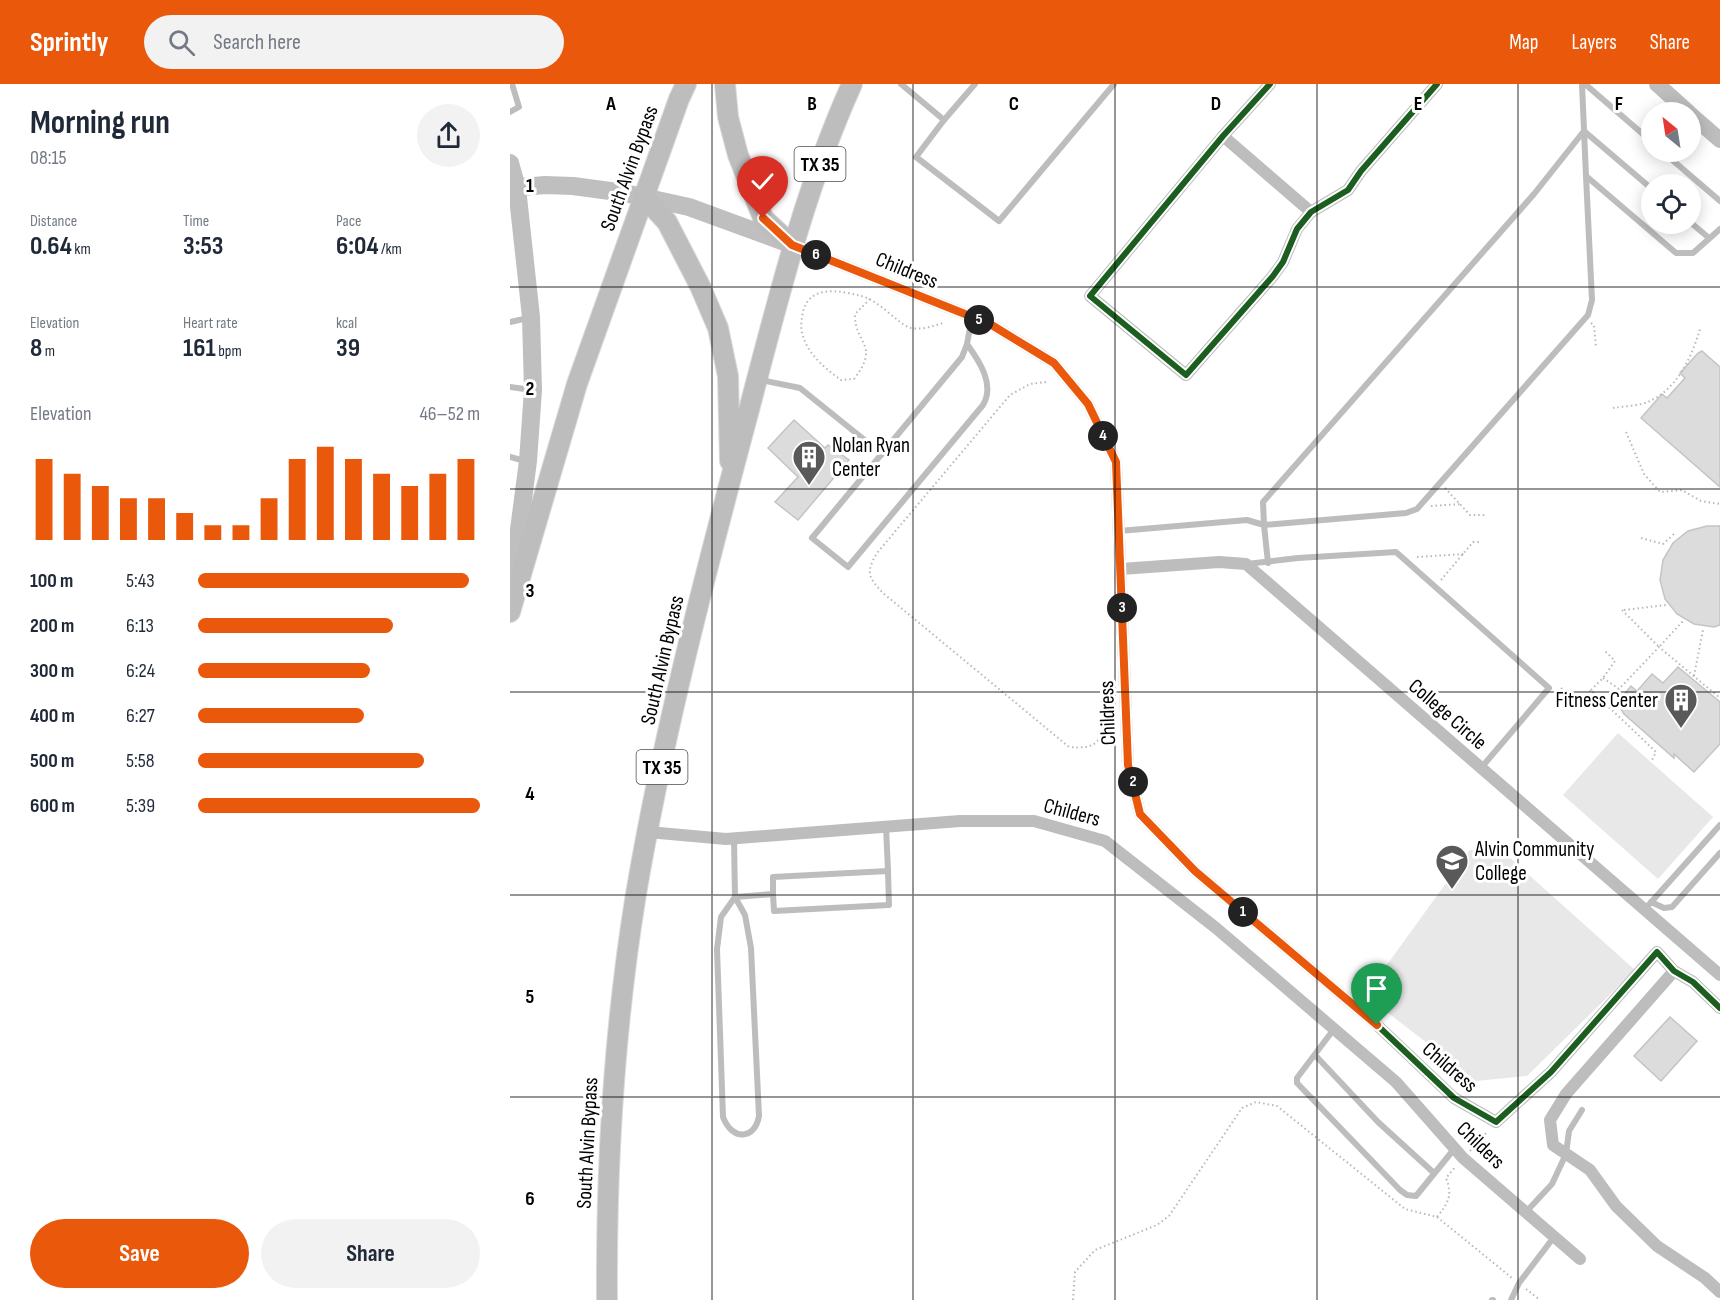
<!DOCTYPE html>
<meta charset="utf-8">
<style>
body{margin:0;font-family:"Sofia Sans Condensed",sans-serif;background:#f2f2f3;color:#1f2937;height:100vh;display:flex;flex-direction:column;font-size:22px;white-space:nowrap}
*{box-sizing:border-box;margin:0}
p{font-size:20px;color:#747a83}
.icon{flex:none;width:33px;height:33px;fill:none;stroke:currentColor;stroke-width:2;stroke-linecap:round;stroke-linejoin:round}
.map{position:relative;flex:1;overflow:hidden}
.drawer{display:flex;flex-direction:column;background:#fff;width:510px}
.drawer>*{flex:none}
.needle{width:39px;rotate:330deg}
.buttons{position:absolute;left:1131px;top:18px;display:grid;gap:12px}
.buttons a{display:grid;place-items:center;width:60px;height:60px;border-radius:50%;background:#fff;box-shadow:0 3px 15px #0003;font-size:30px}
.pin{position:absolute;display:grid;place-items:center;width:51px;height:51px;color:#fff;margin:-62px -26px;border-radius:50% 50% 50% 0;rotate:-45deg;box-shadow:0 0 6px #0007}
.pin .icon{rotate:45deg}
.km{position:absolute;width:30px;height:30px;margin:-15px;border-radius:50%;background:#222;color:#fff;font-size:16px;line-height:30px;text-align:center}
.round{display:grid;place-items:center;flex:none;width:63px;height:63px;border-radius:32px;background:#f2f2f3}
.head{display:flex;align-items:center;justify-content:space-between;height:102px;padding:0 30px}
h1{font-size:33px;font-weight:700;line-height:45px}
.metrics{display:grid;grid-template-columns:repeat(3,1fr);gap:9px;height:102px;padding:6px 30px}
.metrics div{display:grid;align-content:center}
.metrics b{font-size:26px;font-weight:700}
.metrics small{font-size:16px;font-weight:400}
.metrics p{font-size:16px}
.chart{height:168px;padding:12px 30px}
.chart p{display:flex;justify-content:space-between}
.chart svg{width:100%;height:108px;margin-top:6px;stroke:#ea580c;stroke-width:6}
.cta{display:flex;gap:12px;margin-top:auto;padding:12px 30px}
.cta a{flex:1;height:69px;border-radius:36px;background:#ea580c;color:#fff;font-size:24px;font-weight:700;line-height:69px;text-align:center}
.cta a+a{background:#f2f2f3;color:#1f2937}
ul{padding:0 30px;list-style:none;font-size:20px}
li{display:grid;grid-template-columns:96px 72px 1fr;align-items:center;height:45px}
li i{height:15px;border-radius:8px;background:#ea580c}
header{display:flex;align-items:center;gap:36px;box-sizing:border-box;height:84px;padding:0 30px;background:#ea580c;color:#fff}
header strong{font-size:28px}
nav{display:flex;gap:33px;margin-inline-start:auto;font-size:21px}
.search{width:420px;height:54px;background:#f2f2f3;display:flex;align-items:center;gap:15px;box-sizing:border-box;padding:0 21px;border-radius:33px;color:#747a83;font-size:22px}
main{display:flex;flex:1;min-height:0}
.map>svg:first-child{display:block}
</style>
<header>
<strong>Sprintly</strong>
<div class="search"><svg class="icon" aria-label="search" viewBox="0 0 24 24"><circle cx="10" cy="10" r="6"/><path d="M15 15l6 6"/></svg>Search here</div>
<nav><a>Map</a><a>Layers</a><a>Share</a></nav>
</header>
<main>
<section class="drawer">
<div class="head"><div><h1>Morning run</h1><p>08:15</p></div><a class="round"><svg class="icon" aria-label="share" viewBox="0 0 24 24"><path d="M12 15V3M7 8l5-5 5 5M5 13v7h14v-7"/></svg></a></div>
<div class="metrics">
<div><p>Distance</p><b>0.64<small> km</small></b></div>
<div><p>Time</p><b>3:53</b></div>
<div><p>Pace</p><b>6:04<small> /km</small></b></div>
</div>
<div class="metrics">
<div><p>Elevation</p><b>8<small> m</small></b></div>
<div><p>Heart rate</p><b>161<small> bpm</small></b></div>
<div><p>kcal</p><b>39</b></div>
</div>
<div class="chart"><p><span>Elevation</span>46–52 m</p>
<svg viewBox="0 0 160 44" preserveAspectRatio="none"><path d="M5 44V11M15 44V17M25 44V22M35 44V27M45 44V27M55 44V33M65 44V38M75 44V38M85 44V27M95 44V11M105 44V6M115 44V11M125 44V17M135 44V22M145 44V17M155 44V11"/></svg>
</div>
<ul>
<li><b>100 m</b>5:43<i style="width:96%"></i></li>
<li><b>200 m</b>6:13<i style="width:69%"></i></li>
<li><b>300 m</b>6:24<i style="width:61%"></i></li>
<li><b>400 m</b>6:27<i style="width:59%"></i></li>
<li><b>500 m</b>5:58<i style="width:80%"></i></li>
<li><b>600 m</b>5:39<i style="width:100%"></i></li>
</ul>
<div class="cta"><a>Save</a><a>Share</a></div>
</section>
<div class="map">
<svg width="1210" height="1216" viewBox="0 0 1210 1216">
<rect width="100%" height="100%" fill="#fff"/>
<g fill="#e8e8e8">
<polygon points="1108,649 1203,733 1148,795 1053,711"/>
<polygon points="989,764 1125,886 1017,992 966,997 855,911 960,766"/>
</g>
<g fill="#dcdcdc" stroke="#c4c4c4" stroke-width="1.5">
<polygon points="1192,267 1210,283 1210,403 1131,334 1152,310 1157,314 1175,294 1170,289 1188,269"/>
<polygon points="284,336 315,364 318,361 339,376 288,436 265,418 288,393 258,364"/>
<polygon points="1197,442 1210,442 1210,541 1204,543 1184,540 1167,530 1155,515 1150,496 1153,476 1163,459 1178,447"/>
<polygon points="1168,583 1210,618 1210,660 1184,688 1164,670 1164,674 1114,630 1111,625 1116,619 1111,614 1121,602 1127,607 1142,590 1153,599"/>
<polygon points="1160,933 1187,957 1151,997 1124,972"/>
</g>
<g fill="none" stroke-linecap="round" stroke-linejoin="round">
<defs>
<g id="primary">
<polyline points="215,0 218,33 228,71 253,134 282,161"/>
<polyline points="134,113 157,138 190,202 208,244 218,292 220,377"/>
<polyline points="0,528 67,300 169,15 176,0"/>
<path d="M 97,1216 C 96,1080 104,945 126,810 C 152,656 192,503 232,352 C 264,233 291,113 342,0"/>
</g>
</defs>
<use href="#primary" stroke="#dbdbdb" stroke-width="22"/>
<g stroke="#b8b8b8" stroke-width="2" stroke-dasharray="1.5 3" stroke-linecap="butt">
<path d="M 360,215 L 345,230 C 344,260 371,260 344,295 L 331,296 C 317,286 300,272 294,255 C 290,247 291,237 293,228 C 299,201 329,206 351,212 C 371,217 387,240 401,244 C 413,246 423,242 433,239"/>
<polyline points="1081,239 1084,241 1086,264"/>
<path d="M 536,298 L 520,300 L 500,311 L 367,469 C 355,489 359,494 373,509 L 559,663 C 585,665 590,660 597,635"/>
<path d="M 1103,324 C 1115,322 1130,322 1140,317 C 1168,304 1182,272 1190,245"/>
<polyline points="1116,348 1134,390 1150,408 1172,406 1191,417 1210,420"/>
<polyline points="935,404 960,431 975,431"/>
<polyline points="921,422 951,420"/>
<polyline points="1131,454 1153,460 1164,450"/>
<polyline points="907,473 954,470"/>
<polyline points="931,496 963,458 969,458"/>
<polyline points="1112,526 1149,563 1173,537"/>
<polyline points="1114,526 1156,521"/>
<polyline points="1184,592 1193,546"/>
<polyline points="1093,594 1109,605 1149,563 1210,614"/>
<polyline points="1051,604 1070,620 1081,606 1146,668 1142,676"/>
<polyline points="1081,606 1093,594 1105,577 1095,567"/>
<polyline points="960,1067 978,1047"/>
<path d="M 927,1133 C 938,1119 943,1112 936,1094 L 946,1082"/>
<polyline points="1016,1205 1030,1216"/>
<polyline points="563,1216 565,1188 585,1166 647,1141 659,1132 732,1024 746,1018 767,1022 895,1125 927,1133 1002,1194"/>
</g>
<g stroke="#bdbdbd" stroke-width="6">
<polyline points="391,0 434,36 406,73 489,137 604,0"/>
<polyline points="1072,0 1076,92 1166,169 1183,169 1210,145"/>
<polyline points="1075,0 1142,58"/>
<polyline points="0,28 9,23 2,0"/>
<polyline points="434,36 465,0"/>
<polyline points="1153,68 1210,117"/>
<polyline points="1180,138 1199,154"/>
<polyline points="0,238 18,234"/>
<path d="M 457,260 L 452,273 L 302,454 L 338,483 L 473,321 C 485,301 470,278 457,260 L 462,233"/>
<polyline points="251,296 290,304 372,370"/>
<polyline points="0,303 22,306"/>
<polyline points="0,373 15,377"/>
<polyline points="609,447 737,436 754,441 753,418 1024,110 1074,47 1142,105"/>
<polyline points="758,479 754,441 896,429 907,425 1078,231 1082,216 1076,92"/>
<polyline points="737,480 788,474 886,468 1039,604 971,684"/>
<polyline points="376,742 378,787"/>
<path d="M 224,755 L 225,813 L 235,831 L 241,864 L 249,1032 C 245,1056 222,1057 213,1033 L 207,865 L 211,833 L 225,813"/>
<polyline points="225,813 263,810 263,793 378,787 379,821 264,827 263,810"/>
<polyline points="1141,818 1154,824 1162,823 1210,769"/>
<polyline points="1135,825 1210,741"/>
<polyline points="824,945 787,994 787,999 890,1106 897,1111 906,1112 945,1064"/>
<polyline points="805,971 868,1038 924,1089"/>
<polyline points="1016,1128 1042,1100 1056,1070 1059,1047 1072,1026"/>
<polyline points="982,1216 983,1216"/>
<polyline points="1001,1216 1009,1199 1044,1153"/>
</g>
<g stroke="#bdbdbd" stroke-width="12">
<polyline points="760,0 713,52 580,212 676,291 763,192 773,178 787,145 801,128 838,106 851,87 927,0"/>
<polyline points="713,52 801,128"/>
<polyline points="282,161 480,240 544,279 578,320 606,378 618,681 630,730 685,787 867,941 944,1014 986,1038 1041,988 1147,868 1164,887 1183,898 1210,924"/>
<polyline points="611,485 709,478 736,480 1210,891"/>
<polyline points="138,748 216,755 450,737 524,737 595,757 706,844 886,998 953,1074 1070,1175"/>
<polyline points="1164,887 1056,1010 1040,1036 1043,1061 1080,1086 1106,1122 1147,1162 1195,1194 1210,1208"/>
</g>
<g stroke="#bdbdbd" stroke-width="16">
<polyline points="1147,0 1178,28"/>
<polyline points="1180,30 1210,56"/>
</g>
<g stroke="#bfbfbf" stroke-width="18">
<polyline points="0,79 7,104 21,233 23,306 18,377 2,499"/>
<polyline points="0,104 35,101 63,102 115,109 179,123 280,160"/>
</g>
<use href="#primary" stroke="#bdbdbd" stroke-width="20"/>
<defs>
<g id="cycleway">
<polyline points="760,0 713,52 580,212 676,291 763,192 773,178 787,145 801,128 838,106 851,87 927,0"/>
<polyline points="282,161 480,240 544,279 578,320 606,378 618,681 630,730 685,787 867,941 944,1014 986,1038 1041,988 1147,868 1164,887 1183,898 1210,924"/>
</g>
</defs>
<use href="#cycleway" stroke="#fff" stroke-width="10"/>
<use href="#cycleway" stroke="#1b5e20" stroke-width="6"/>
</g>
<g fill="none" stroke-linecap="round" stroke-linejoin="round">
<defs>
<polyline id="route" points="253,134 282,161 480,240 544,279 578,320 606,378 618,681 630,730 685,787 867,941"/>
</defs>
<use href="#route" stroke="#fff" stroke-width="12"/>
<use href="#route" stroke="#ea580c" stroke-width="8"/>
</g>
<path fill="none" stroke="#000" stroke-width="1.5" stroke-opacity="0.55" d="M 202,0 L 202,1216M 403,0 L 403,1216M 605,0 L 605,1216M 807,0 L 807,1216M 1008,0 L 1008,1216M 0,203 L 1210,203M 0,405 L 1210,405M 0,608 L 1210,608M 0,811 L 1210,811M 0,1013 L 1210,1013"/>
<defs>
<symbol id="building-pin" viewBox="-11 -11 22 30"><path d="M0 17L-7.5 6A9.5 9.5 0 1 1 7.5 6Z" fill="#595959" stroke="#fff"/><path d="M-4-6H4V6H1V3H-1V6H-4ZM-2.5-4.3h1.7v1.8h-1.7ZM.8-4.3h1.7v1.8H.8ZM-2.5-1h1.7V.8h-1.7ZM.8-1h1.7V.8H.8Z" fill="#fff"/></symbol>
<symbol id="university-pin" viewBox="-11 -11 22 30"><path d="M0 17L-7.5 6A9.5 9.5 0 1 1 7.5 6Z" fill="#595959" stroke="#fff"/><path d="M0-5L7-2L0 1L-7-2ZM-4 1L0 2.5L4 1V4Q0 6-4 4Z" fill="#fff"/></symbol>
</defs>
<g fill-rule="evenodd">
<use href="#building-pin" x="280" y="354" width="38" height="52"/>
<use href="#building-pin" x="1152" y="597" width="38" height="52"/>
<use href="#university-pin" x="923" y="758" width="38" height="52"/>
</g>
<g text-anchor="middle" stroke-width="6" stroke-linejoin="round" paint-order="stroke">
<g fill="#fff" stroke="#4c4c4c" stroke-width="1.5">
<rect x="284.5" y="63" width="51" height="34" rx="4.5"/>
<rect x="126.5" y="666" width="51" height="34" rx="4.5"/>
</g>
<g font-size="20" font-weight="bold" fill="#000">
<text x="310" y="87">TX 35</text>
<text x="152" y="690">TX 35</text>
</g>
<g font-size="21" fill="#000" stroke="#fff">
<text transform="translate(119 84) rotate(-70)" y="7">South Alvin Bypass</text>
<text transform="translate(397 186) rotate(22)" y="7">Childress</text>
<text transform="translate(152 576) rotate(-77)" y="7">South Alvin Bypass</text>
<text transform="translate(597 629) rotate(-92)" y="7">Childress</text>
<text transform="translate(938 630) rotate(41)" y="7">College Circle</text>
<text transform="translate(562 728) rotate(15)" y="7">Childers</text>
<text transform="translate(940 983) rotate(41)" y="7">Childress</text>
<text transform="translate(77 1059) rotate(-87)" y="7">South Alvin Bypass</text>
<text transform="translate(971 1061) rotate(44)" y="7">Childers</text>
</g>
<g font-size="21" fill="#000" stroke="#fff" text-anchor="start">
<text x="322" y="368">Nolan Ryan<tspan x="322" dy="24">Center</tspan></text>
<text x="1148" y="623" text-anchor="end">Fitness Center</text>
<text x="965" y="772">Alvin Community<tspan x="965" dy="24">College</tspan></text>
</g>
</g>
<g font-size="20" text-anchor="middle" font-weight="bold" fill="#000" stroke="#fff" stroke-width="6" stroke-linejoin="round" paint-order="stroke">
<text x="101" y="26">A</text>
<text x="302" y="26">B</text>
<text x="504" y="26">C</text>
<text x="706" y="26">D</text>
<text x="908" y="26">E</text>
<text x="1109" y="26">F</text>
<text x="20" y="108">1</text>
<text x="20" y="311">2</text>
<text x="20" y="513">3</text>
<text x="20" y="716">4</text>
<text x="20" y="919">5</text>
<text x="20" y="1121">6</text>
</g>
</svg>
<div class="buttons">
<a><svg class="needle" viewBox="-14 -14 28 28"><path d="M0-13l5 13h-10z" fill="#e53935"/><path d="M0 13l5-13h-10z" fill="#747a83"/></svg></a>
<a><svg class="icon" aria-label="locate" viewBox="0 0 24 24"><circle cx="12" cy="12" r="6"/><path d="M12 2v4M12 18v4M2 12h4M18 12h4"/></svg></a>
</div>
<div class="pin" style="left:867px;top:941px;background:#1e9e55"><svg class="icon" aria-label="arrive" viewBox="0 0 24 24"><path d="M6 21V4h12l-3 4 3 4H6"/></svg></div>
<div class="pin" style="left:253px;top:134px;background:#d93025"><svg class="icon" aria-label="check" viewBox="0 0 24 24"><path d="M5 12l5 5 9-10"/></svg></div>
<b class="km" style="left:733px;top:828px">1</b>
<b class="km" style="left:623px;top:698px">2</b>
<b class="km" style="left:612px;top:524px">3</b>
<b class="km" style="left:593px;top:352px">4</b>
<b class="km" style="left:469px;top:236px">5</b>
<b class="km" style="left:306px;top:171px">6</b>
</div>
</main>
